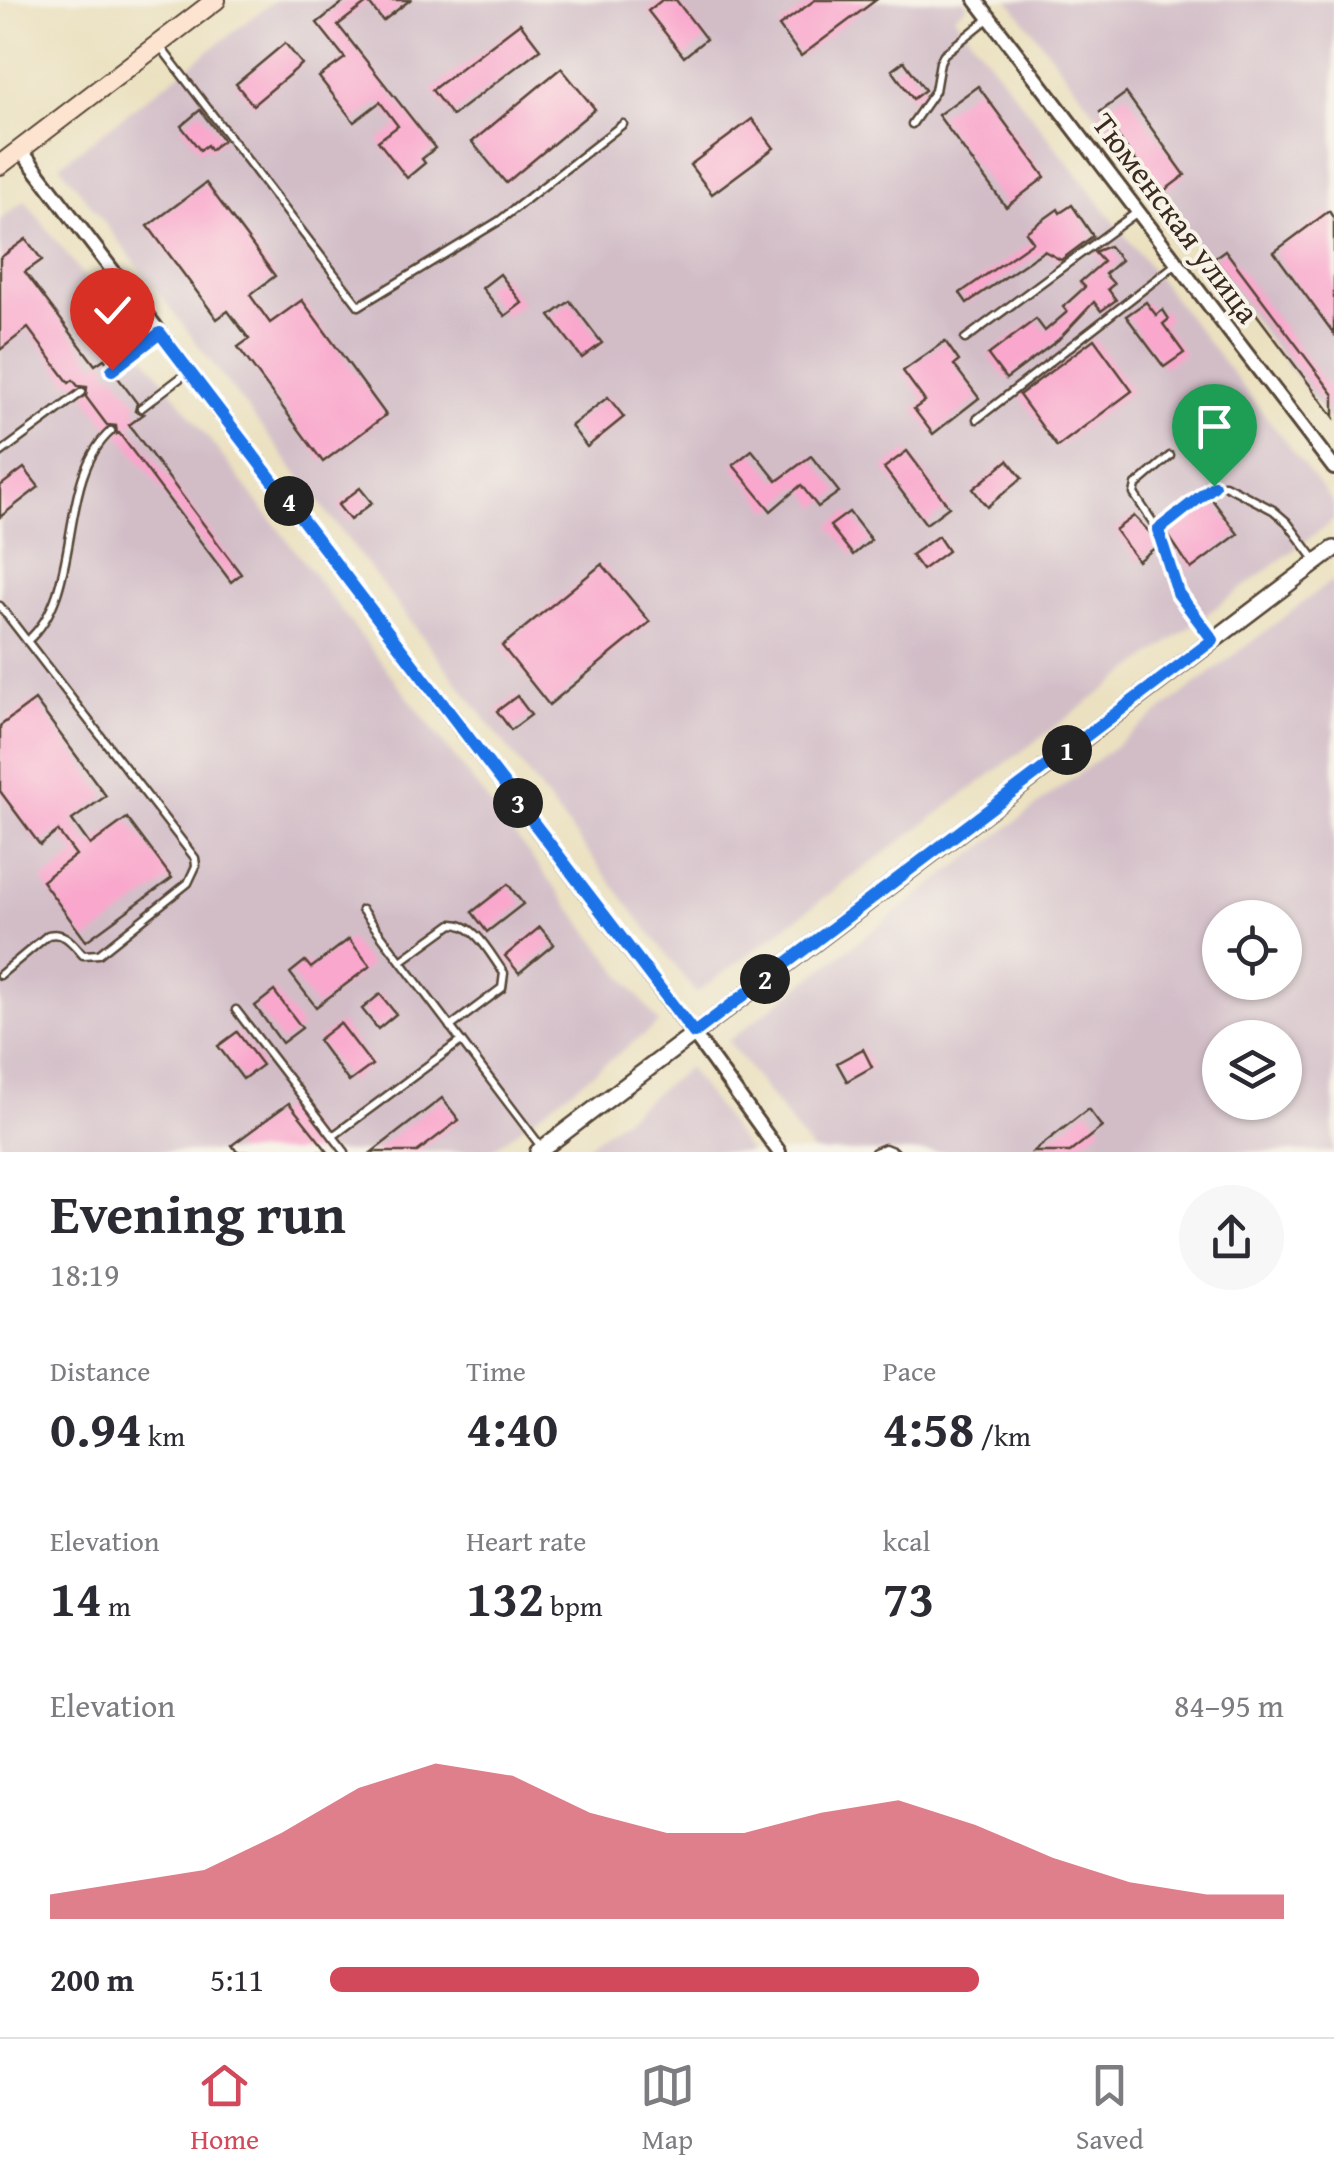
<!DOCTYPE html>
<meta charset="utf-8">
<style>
body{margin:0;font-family:"Gentium Book Plus",serif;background:#f7f7f7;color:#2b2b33;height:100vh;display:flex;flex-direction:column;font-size:38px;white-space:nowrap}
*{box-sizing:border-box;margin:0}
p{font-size:32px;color:#7c7c81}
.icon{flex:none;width:55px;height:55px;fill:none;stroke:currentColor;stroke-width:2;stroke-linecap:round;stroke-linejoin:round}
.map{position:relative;height:1152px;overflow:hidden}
.drawer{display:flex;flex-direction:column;background:#fff;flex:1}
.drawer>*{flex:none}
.buttons{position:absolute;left:1202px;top:900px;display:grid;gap:20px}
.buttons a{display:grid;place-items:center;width:100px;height:100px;border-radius:50%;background:#fff;box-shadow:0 2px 8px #0004;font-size:50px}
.pin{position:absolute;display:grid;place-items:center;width:85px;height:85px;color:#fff;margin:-102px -42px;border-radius:50% 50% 50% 0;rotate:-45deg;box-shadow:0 0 10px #0007}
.pin .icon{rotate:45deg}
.km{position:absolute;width:50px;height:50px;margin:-25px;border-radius:50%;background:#222;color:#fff;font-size:28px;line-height:50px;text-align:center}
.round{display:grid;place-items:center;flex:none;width:105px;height:105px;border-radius:52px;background:#f7f7f7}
.head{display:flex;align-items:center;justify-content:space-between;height:170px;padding:0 50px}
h1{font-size:55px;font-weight:600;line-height:75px}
.stats{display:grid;grid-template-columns:repeat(3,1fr);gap:15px;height:170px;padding:10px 50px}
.stats div{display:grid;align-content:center}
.stats b{font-size:50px;font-weight:600}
.stats small{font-size:28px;font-weight:400}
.stats p{font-size:28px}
.chart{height:280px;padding:20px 50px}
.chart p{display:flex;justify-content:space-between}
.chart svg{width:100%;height:180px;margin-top:10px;fill:#d1495b;opacity:.7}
ul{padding:0 50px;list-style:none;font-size:32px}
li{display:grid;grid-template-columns:160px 120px 1fr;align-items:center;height:75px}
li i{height:25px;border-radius:12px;background:#d1495b}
.menu{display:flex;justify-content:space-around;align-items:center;height:140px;border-top:2px solid #e1e1e2;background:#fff;font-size:28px;color:#7c7c81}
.menu a{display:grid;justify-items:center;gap:5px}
.menu .active{color:#d1495b}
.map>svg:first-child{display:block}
</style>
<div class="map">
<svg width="1334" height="1152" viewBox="0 0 1334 1152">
<rect width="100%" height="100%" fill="#f7f3e8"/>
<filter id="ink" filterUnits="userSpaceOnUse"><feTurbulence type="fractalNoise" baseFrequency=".01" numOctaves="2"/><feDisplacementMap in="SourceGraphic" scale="20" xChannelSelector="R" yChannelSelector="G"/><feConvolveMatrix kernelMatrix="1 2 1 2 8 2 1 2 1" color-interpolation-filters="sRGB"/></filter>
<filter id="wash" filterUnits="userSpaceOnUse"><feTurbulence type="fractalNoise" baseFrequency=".0048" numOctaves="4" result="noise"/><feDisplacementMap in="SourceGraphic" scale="40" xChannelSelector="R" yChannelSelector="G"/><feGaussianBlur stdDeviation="2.25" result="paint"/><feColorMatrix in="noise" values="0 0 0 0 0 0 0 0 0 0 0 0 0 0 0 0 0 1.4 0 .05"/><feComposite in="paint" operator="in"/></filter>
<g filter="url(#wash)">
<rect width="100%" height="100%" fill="#ebe1c0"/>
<g fill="#d2bdc7" fill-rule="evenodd">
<polygon points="275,0 964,0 968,5 954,16 1334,504 1334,520 696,993 60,165"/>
<polygon points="1009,0 1334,0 1334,426"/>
<polygon points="25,200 659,1023 489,1152 0,1152 0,220"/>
<path d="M 1334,579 L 1334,1152 L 813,1152 L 728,1041 ZM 1220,918 L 1285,918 L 1285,982 L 1220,982 ZM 1220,1038 L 1285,1038 L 1285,1102 L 1220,1102 Z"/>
<polygon points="688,1068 749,1152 579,1152"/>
</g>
<g id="blocks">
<g fill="#f9a7cc">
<polygon points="346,0 410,0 383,21 368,2 338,25 435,148 422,159 425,163 407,178 378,141 398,126 380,102 354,122 319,77 345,58 317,23"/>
<polygon points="662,0 676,0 706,39 684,57 648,11"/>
<polygon points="815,0 876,0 801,56 779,26"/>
<polygon points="520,23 540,49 452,116 432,90"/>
<polygon points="285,43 302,64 253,105 236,84"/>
<polygon points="904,61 925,90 913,99 892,70"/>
<polygon points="561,68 595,109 506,183 472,142"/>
<polygon points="978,86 1045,177 1006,207 938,115"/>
<polygon points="1126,93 1185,175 1160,194 1100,112"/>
<polygon points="200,110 223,140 210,150 207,145 200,150 181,126"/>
<polygon points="752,119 774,148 712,194 690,165"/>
<polygon points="206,183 275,276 250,295 270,323 302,300 386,415 323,462 238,347 249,339 228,311 217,319 148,226"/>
<polygon points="1072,205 1093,236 1061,260 1044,251 967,303 960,293 1033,242 1026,232 1058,209 1060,213"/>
<polygon points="1329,211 1334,219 1334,334 1274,252"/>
<polygon points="26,239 42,260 25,272 95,365 104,359 108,364 106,372 116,375 137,403 135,411 144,414 129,425 241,574 231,582 119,433 117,434 116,426 107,425 86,397 87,387 78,386 73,380 69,383 28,328 0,350 0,258"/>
<polygon points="1109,246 1121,260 1105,274 1114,284 1108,289 1116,300 1101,311 1094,302 1058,340 1006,379 988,355 1036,319 1045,331 1067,312 1063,307 1085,287 1080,282 1103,262 1094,252"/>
<polygon points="1225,250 1334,395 1334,417 1214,258"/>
<polygon points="500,274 522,303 505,316 482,288"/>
<polygon points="570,301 602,343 582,358 550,316"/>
<polygon points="1146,302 1156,315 1163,310 1169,319 1163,324 1184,353 1164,367 1126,316"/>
<polygon points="1094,339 1132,391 1057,447 1019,395"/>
<polygon points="945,341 959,361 954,365 979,398 933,434 914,409 925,401 903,371"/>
<polygon points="608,397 624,417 587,447 571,426"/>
<polygon points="752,450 777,481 811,456 839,492 818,507 801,485 771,511 733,465"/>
<polygon points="907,451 949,507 926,524 884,468"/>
<polygon points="1008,460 1022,478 987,507 973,489"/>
<polygon points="24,468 39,487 0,517 0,486"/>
<polygon points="360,488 372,503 350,520 338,505"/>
<polygon points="1211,498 1238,534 1191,569 1166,532"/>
<polygon points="849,512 871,540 853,555 830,526"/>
<polygon points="1134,516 1153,536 1156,547 1138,561 1115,530"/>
<polygon points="938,536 948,551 922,570 911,555"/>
<polygon points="602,564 650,622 549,705 502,646"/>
<polygon points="517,696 531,715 511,730 497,711"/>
<polygon points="35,700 106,796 72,820 90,845 127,818 172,878 86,941 42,881 76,855 58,831 40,845 0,791 0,726"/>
<polygon points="508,884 523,904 487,932 472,912"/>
<polygon points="540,927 554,944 519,973 505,956"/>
<polygon points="349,939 370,966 316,1007 290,973 305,961 311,968"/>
<polygon points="274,991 302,1028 282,1043 255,1006"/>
<polygon points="380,994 396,1014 378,1029 362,1009"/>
<polygon points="340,1023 372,1065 349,1082 318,1040"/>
<polygon points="237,1032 262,1065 243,1079 218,1046"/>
<polygon points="863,1049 872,1067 847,1081 837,1063"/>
<polygon points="442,1098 459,1120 417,1152 372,1152"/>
<polygon points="289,1103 328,1152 237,1152 232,1145"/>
<polygon points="1088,1109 1102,1127 1070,1152 1033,1152"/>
</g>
</g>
</g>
<g filter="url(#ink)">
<use href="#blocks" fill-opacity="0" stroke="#554536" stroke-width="2.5"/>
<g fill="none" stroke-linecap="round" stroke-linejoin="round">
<defs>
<g id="service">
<polyline points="159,45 359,306 499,221 623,124"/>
<polyline points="912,124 935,91 940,62 944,54 988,19"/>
<polyline points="965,339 1136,213"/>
<polyline points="112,369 159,334"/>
<polyline points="141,408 188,372"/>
<polyline points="977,419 1176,264"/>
<polyline points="0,453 82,392"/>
<polyline points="1170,456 1136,485 1134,494 1158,530 1178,593 1213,640"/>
<polyline points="1158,530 1214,486 1225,485 1273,510 1287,522 1316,561"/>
<path d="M 0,606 L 195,858 L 196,866 L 188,883 L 99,954 L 83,955 C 72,943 65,931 48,935 L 0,975"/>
<path d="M 27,641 C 85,592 55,481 111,431"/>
<polyline points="362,910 542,1148"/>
<path d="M 401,961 L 452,924 C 476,923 491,956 504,973 L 502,988 L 450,1027"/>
<polyline points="236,1010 345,1152"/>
<polyline points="333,1136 461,1041"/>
<polyline points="875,1152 885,1148 895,1152"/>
</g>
<g id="minor">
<polyline points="976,0 1334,468"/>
<polyline points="20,149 693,1033 779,1152"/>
</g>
<polyline id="tertiary" points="538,1152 1334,549"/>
<polyline id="secondary" points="0,165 216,0"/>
</defs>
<use href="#service" stroke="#554536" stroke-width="11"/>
<use href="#minor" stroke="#554536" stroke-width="18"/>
<use href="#tertiary" stroke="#554536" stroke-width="20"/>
<use href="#secondary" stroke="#554536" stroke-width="22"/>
<use href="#service" stroke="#fff" stroke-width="6"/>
<use href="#minor" stroke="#fff" stroke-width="12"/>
<use href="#tertiary" stroke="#fff" stroke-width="15"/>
<use href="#secondary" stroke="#fde4d0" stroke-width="18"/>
</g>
</g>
<g fill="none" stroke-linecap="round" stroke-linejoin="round" filter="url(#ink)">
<defs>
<polyline id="route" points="112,370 160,333 694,1033 1213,640 1178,593 1158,530 1214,486"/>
</defs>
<use href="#route" stroke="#fff" stroke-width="20"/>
<use href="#route" stroke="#1a73e8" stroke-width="12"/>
</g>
<g text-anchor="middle" stroke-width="8" stroke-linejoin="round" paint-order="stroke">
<g font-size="32" fill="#3b2a1e" stroke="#f7f3e8">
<text transform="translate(1176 218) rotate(53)" y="11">Тюменская улица</text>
</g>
</g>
</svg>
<div class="buttons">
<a><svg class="icon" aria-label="locate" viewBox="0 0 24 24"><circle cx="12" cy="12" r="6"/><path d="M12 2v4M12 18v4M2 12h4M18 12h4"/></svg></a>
<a><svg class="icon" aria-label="layers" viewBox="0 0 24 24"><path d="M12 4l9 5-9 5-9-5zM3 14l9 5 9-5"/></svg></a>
</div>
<div class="pin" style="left:1214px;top:486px;background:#1e9e55"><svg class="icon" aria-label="arrive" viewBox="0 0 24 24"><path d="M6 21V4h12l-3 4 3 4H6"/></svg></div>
<div class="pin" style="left:112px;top:370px;background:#d93025"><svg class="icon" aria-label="check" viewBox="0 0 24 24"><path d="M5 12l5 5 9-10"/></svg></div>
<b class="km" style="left:1067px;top:750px">1</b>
<b class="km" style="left:765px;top:979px">2</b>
<b class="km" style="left:518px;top:803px">3</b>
<b class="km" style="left:289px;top:501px">4</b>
</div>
<section class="drawer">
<div class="head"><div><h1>Evening run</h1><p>18:19</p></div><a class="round"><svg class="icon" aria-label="share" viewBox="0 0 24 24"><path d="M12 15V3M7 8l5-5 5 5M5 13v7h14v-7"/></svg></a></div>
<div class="stats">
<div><p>Distance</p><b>0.94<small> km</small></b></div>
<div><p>Time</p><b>4:40</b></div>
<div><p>Pace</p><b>4:58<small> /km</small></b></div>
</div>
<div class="stats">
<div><p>Elevation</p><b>14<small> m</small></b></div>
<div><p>Heart rate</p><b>132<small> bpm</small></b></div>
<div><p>kcal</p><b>73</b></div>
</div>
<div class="chart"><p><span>Elevation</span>84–95 m</p>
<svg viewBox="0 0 160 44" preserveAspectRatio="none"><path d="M0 44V38L10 35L20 32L30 23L40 12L50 6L60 9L70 18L80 23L90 23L100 18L110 15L120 21L130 29L140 35L150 38L160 38V44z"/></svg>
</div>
<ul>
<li><b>200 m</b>5:11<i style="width:68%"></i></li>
</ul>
</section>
<nav class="menu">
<a class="active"><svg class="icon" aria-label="home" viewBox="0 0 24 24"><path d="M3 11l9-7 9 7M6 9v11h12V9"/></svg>Home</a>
<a><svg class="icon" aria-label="map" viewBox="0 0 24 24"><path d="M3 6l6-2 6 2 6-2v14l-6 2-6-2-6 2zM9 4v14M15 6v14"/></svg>Map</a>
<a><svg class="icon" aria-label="saved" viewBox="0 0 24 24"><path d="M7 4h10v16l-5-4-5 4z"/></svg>Saved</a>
</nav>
